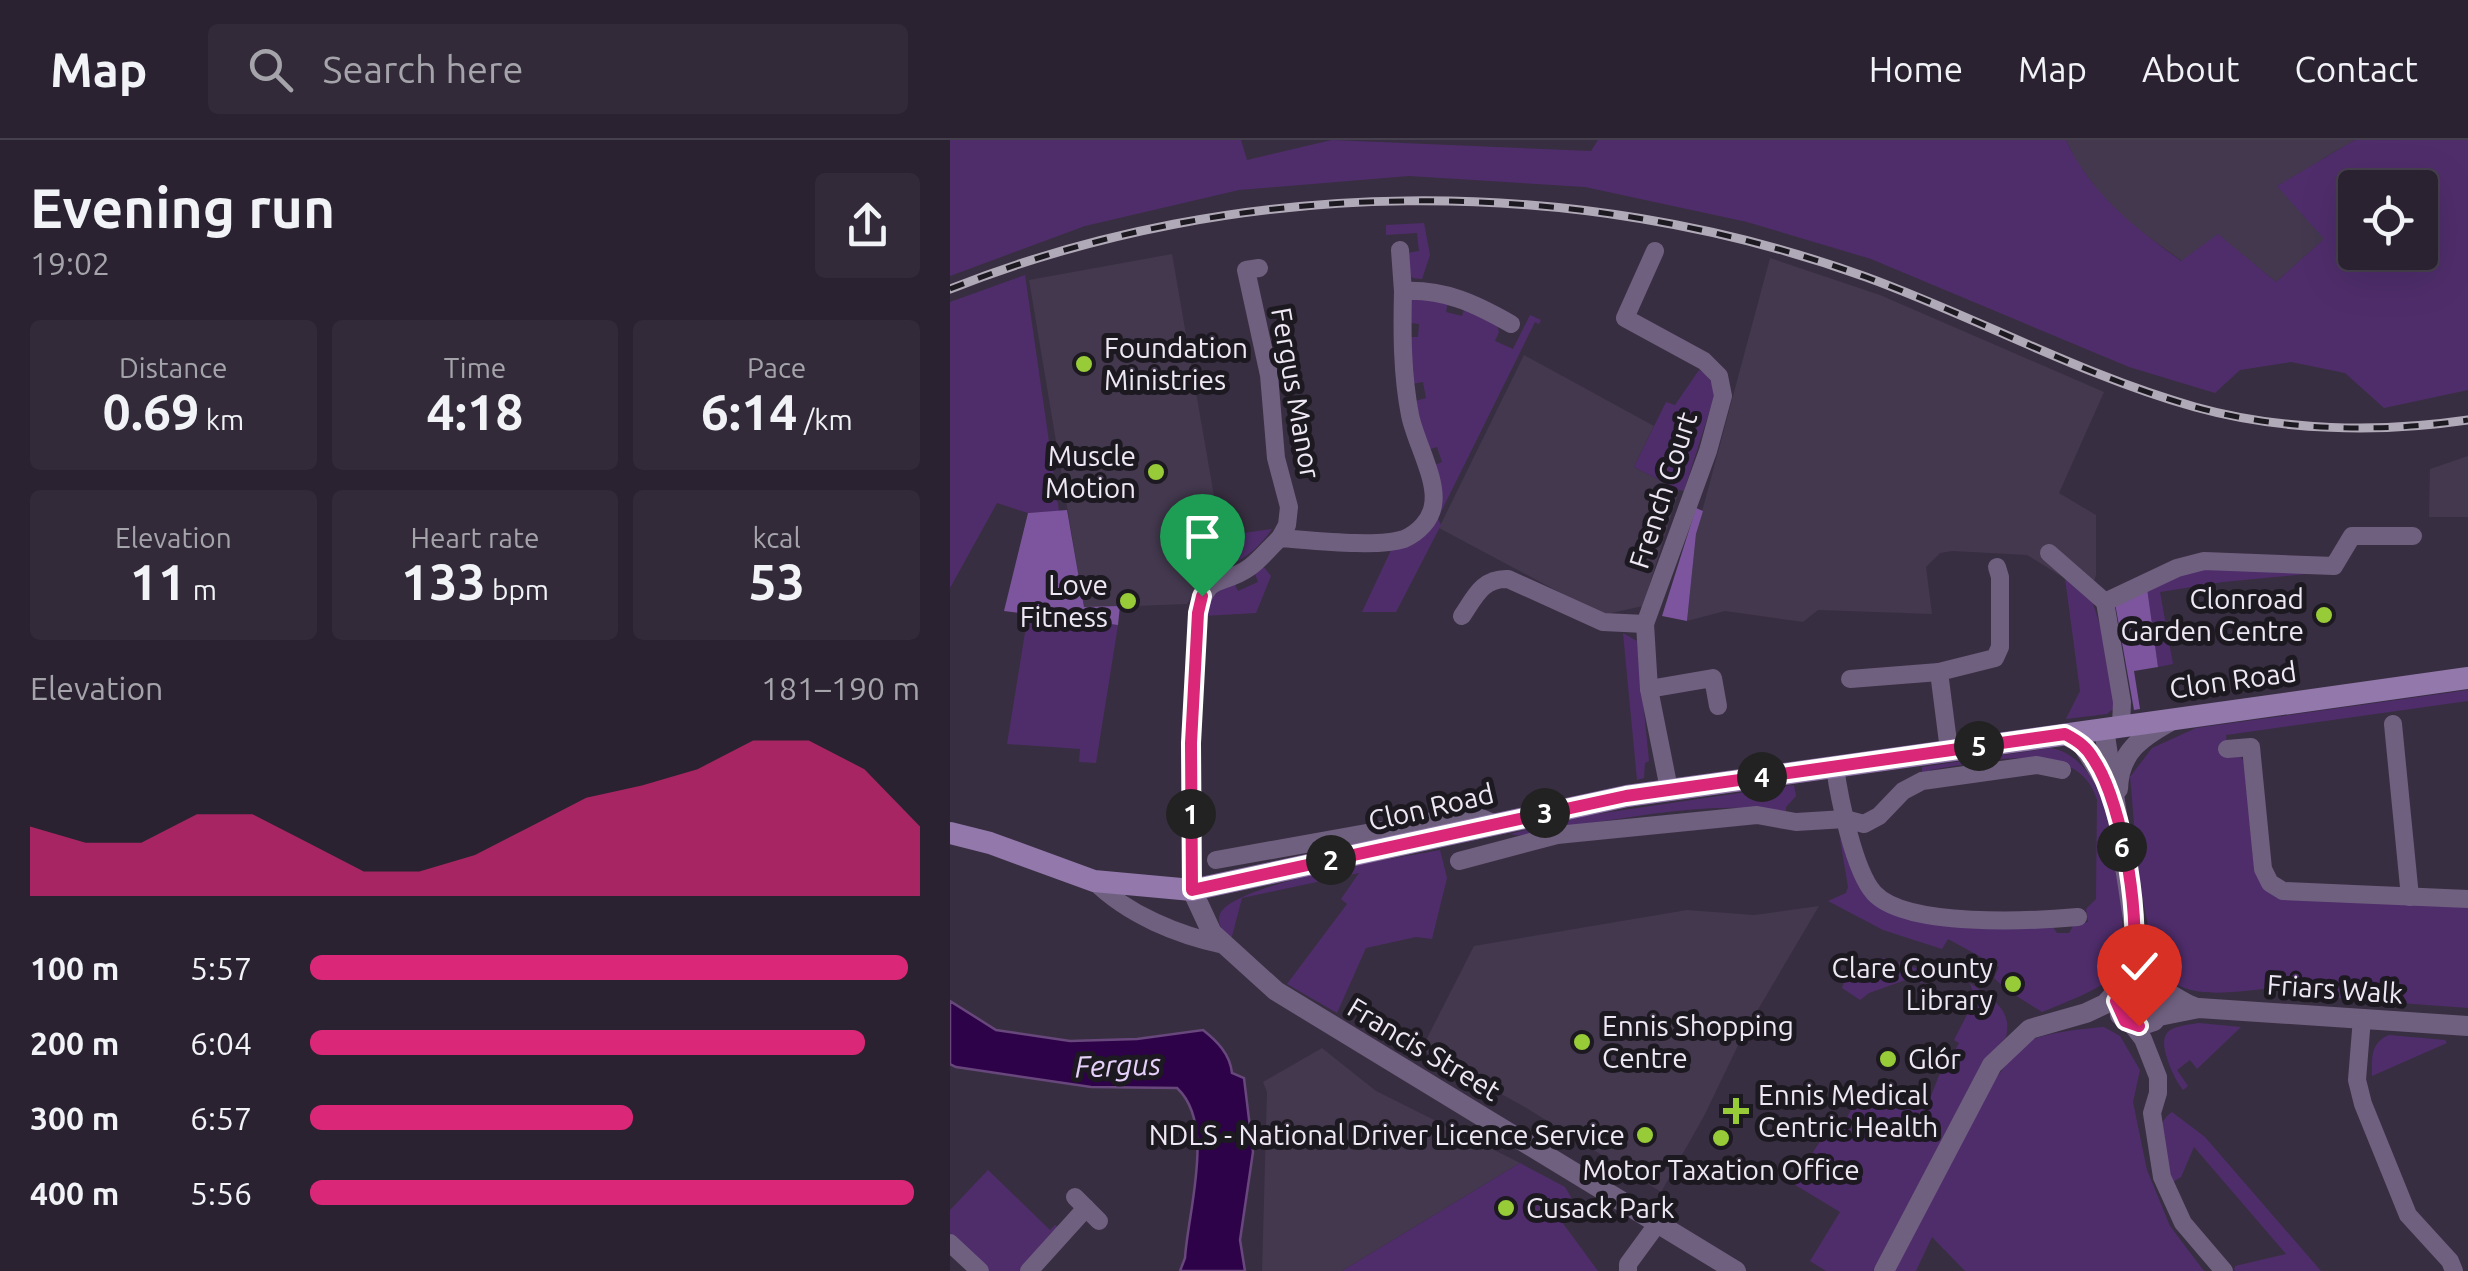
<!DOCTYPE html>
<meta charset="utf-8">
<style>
body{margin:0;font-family:Ubuntu,sans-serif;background:#322a39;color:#f1f3f6;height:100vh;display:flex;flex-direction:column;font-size:38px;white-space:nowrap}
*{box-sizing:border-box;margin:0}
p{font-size:32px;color:#a5a4ab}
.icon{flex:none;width:55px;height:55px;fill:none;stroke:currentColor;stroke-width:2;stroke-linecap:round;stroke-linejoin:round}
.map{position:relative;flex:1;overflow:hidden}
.drawer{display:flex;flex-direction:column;background:#2a2231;width:950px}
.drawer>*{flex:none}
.tools{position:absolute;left:1388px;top:30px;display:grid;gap:20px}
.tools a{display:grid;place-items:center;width:100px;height:100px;border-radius:10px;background:#2a2231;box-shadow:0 10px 40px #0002,0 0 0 2px #463f4d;font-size:50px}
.pin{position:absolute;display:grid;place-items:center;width:85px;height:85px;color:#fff;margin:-102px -42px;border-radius:50% 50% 50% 0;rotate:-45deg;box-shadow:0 0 10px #0007}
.pin .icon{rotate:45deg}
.km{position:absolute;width:50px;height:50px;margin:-25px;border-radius:50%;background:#222;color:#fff;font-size:28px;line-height:50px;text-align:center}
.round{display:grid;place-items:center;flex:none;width:105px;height:105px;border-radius:10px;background:#322a39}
.head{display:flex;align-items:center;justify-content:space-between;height:170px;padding:0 30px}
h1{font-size:55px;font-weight:600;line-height:75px}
.stats{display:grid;grid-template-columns:repeat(3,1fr);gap:15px;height:170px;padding:10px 30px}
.stats div{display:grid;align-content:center;border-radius:10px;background:#322a39;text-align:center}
.stats b{font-size:50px;font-weight:600}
.stats small{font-size:28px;font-weight:400}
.stats p{font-size:28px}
.chart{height:280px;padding:20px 30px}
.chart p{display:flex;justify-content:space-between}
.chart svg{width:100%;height:180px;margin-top:10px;fill:#db2777;opacity:.7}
ul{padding:0 30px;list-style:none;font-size:32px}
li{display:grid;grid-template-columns:160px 120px 1fr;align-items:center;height:75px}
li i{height:25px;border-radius:12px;background:#db2777}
header{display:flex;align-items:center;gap:60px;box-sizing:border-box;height:140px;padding:0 50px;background:#2a2231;border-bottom:2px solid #463f4d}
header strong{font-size:48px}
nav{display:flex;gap:55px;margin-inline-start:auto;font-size:35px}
.search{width:700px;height:90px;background:#322a39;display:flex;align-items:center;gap:25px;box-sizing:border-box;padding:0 35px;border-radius:10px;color:#a5a4ab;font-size:38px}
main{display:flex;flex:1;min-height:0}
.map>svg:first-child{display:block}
</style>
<header>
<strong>Map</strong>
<div class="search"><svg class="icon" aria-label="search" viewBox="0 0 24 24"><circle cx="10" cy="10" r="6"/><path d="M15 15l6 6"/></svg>Search here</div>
<nav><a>Home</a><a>Map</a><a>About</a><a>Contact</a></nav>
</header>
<main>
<section class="drawer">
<div class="head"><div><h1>Evening run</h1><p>19:02</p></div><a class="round"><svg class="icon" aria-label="share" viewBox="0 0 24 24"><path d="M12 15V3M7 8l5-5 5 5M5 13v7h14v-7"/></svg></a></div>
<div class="stats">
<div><p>Distance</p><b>0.69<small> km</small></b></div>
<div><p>Time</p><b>4:18</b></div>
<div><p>Pace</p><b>6:14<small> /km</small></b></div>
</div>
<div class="stats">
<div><p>Elevation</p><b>11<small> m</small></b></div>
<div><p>Heart rate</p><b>133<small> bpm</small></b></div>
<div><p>kcal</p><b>53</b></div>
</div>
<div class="chart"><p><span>Elevation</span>181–190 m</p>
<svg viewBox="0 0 160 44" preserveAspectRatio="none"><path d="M0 44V27L10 31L20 31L30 24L40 24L50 31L60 38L70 38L80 34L90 27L100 20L110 17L120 13L130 6L140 6L150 13L160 27V44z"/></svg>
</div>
<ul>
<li><b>100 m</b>5:57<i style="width:98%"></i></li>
<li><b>200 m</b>6:04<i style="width:91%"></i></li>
<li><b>300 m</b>6:57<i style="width:53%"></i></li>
<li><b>400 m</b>5:56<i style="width:99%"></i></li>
</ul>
</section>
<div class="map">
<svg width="1518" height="1131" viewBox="0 0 1518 1131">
<rect width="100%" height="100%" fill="#382e41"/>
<g fill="#43384e">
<polygon points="1116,0 1405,0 1328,46 1375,99 1326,142 1268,95 1232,121 1183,86 1151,55 1126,21"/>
<polygon points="222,114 272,402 237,464 134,468 79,140"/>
<polygon points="820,118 930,155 1154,252 1109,353 1146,375 1146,435 1140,454 1077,415 1002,411 990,413 976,427 982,474 868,470 853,482 775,471 737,481 746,394"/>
<polygon points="574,215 704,286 684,327 729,350 693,466 652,475 489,388"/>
<polygon points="1518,316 1518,377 1479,377 1480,329"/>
<polygon points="869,766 793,895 754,976 711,1052 573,966 471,910 524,806 737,770 804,775"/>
<polygon points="372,908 426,951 570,1023 392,1131 312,1131 317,952 313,942"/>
</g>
<g fill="#4f2d6b" fill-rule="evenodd">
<path d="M 0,0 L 291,0 L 297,20 L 382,0 L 641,11 L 648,0 L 1116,0 C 1141,54 1184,87 1231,121 L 1268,94 L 1326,142 L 1374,99 L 1327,46 L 1405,0 L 1518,0 L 1518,250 L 1434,268 L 1395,233 L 1341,222 L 1290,230 L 1265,253 L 1179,227 L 921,119 L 797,82 L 635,47 L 459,36 L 289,50 L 135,86 L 0,136 ZM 1405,48 L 1470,48 L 1470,112 L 1405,112 Z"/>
<polygon points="474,83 480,115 472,139 463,138 458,133 457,113 469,111 467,93 436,95 436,85"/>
<polygon points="75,135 109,371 78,373 47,363 0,448 0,162"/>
<polygon points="464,159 498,162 496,172 512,176 515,166 546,181 549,192 545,201 563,209 580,175 591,180 589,184 585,182 489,376 489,349 482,326 492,322 487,307 477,310 465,261 476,258 473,242 462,244 459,197 468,197 469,184 460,183 460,162"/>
<path d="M 749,230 C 760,236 764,245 764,257 L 734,351 L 729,350 L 684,327 L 716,262 L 725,265 Z"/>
<polygon points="487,377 491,385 446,472 412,472 442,408"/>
<path d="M 322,389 C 307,410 294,420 270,429 L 258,422 L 272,402 L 271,396 Z"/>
<path d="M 313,426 L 321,436 L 306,473 L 253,476 C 258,459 268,449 284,443 L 288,451 L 308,442 L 305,434 Z"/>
<polygon points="1261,427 1367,433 1273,442 1210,452 1223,524 1208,527 1197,448 1218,437"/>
<polygon points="1115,438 1140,454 1167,539 1163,569 1157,574 1116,579 1130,551"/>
<polygon points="78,474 168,485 146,623 129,622 130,609 57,604"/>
<polygon points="673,493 687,501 699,621 695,623 694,638 687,640"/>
<path d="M 1518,550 L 1518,561 L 1276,595 L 1278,616 L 1290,616 L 1295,623 L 1304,730 L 1313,747 L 1518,766 L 1518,868 L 1395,859 L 1338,848 L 1338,843 L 1325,843 L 1324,848 C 1297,850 1259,858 1232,847 C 1189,829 1185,680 1180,637 L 1202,608 L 1246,588 Z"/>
<path d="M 1100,608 C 1131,612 1148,646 1159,673 C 1167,693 1180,818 1167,833 C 1155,848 1111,864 1092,872 L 1057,850 L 1044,838 L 1049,827 L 998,799 L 992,809 L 933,790 L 878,761 L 896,753 L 898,747 L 890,699 L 896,702 L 913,751 L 1009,785 L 1059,789 L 1103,787 L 1107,793 L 1119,793 L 1123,786 L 1138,782 L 1136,769 L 1146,759 L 1147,660 C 1128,595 1029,623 980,630 L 980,633 L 972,634 L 972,627 Z"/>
<path d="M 844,645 L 846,656 L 836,667 L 836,673 C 766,659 690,677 620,686 C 599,689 580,699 560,694 L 633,676 Z"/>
<path d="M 490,710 L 497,738 L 482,799 L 466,797 L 416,808 L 387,873 L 337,844 L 397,764 L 391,759 L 409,733 L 292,758 L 281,800 C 274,792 266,785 270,774 C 283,743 453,717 490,710 Z"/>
<path d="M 935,818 L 981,833 L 985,838 L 971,843 L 961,838 L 919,853 L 910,860 L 892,848 C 900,824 910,820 935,818 Z"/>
<path d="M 1020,843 C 1041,858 1063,869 1056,897 L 1032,923 L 923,1131 L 876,1131 L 860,1121 L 890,1072 L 842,1043 L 878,990 L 888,995 L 904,964 L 911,966 L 945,955 L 949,968 L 981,956 L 995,920 L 999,922 L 1009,903 L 1004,900 L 1025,859 Z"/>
<path d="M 1249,883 L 1291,887 L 1247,929 L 1240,920 L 1227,930 L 1238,946 L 1233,950 C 1226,941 1222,932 1218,921 C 1207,889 1220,887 1249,883 Z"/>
<path d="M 1154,887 L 1170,896 L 1190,930 L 1183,962 L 1197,1030 L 1220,1086 L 1254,1131 L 1015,1131 L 982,1097 L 966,1131 L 943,1131 C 969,1082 1039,925 1080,901 C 1094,893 1137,888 1154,887 Z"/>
<path d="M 1439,895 L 1495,900 L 1497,903 L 1422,936 C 1422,918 1420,903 1439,895 Z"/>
<path d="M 1222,972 L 1255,997 L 1371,1131 L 1284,1131 L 1285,1126 L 1336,1114 L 1244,1007 L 1231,1037 L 1223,1042 C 1216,1020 1198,988 1222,972 Z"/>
<polygon points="570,1023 615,1047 621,1057 609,1078 648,1131 392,1131"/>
<polygon points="38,1030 100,1090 105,1085 110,1088 69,1131 39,1131 0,1093 0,1070"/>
</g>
<g fill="#7c559e">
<polygon points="746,368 753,371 746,394 737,481 712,476"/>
<polygon points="117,370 134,467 170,466 168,485 54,471 78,373"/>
<polygon points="1197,448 1208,527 1184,531 1190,569 1184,570 1165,463"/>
</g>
<path fill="#2e0249" stroke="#68477c" stroke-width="2.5" d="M 0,861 L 46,890 L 120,901 L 187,899 L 253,890 C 267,901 280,914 282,933 L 294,938 L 303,1012 L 290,1100 L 295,1131 L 230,1131 L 235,1118 C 238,1070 266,984 227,948 L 141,947 L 6,927 L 0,924 Z"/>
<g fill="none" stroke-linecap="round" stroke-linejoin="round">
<g stroke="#706080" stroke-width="18">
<polyline points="450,110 453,151"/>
<polyline points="309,128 296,130 319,235 326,318 339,367 337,385 330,398"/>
<polyline points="1099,413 1155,462"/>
<polyline points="1155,462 1227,428 1254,421 1384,426 1402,396 1463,396"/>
<polyline points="1155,462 1172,562 1171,586"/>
<path d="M 512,476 C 525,457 532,438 558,439 L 653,482 L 695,484 L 758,311 L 773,256 L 769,236 L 754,221 L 675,178 L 705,111"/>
<polyline points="695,484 699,549 719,649"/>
<polyline points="900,539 989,532"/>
<polyline points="699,549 763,538 768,566"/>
<polyline points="1443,584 1460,757"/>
<polyline points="1277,609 1301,607 1313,729 1320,743 1333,751 1518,759"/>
<polyline points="999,610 989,532 1045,518 1050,507 1050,437 1047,427"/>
<path d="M 885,627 C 889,657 904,731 924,753 C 956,788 1083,781 1128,777"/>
<polyline points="266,720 522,674 543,683"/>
<polyline points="509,721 607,695 807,675 846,682 895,679 914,684 929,676 953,651 972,641 1087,625 1112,630"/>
<path d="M 144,741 C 178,775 228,795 274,805"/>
<path d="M 242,750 L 241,603 L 248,473 C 259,430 271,448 300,427 C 311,419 320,407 330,398 C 360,400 428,408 454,399 C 468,393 481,380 483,365 C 488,340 465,301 460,275 C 452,234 452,192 453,151 C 495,149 526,164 561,184"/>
<polyline points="1412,878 1407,940 1413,964 1458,1075 1500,1121 1504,1131"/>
<polyline points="1182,885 1193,899 1208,937 1208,953 1202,973 1212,1037 1233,1083 1274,1131"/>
<polyline points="125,1057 149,1081"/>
<polyline points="0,1103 30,1131"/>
<polyline points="79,1131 136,1068"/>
<polyline points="678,1131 678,1124 708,1083"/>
</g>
<g stroke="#706080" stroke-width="20">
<polyline points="1154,589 1186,799 1202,843"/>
<polyline points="1115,595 1132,604 1155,641"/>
<path d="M 1168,649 C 1169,613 1190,598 1219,582"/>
<polyline points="242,750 262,793 326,851 786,1131"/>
<path d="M 1208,848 L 1212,869 L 1204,881 L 1189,886 L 1170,875 L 1168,854 C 1188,822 1219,858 1244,867"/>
<polyline points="1209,876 1249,868 1518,886"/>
<polyline points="934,1131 1042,925 1080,889 1136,873 1155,864 1171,847"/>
</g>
<polyline stroke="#9278ab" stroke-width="22" points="0,693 40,703 144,741 242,750 677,656 1518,538"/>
<defs>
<path id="rail" d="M 0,149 C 288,35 625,32 916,137 C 1026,177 1131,235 1245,267 C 1331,291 1430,293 1518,280"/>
</defs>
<use href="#rail" stroke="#b0a9b7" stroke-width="9"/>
<use href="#rail" stroke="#1d1921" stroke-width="5" stroke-dasharray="15" stroke-linecap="butt"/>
</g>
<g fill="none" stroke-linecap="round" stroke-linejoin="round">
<defs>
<path id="route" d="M 252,456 L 248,473 L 241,603 L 242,750 L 676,656 L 1115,594 C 1128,601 1137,607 1144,620 C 1174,665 1193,789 1181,841 L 1172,848 L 1166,861 L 1175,881 L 1189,886"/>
</defs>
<use href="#route" stroke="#fff" stroke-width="20"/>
<use href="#route" stroke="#db2777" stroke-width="12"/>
</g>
<g fill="#97cb38" stroke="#1d1921" stroke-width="4">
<circle cx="134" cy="224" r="10"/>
<circle cx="206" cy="332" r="10"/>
<circle cx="178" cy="461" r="10"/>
<circle cx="1374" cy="475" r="10"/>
<circle cx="1063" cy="844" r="10"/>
<circle cx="632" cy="902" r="10"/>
<circle cx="938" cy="919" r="10"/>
<path d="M781 956h10v10h10v10h-10v10h-10v-10h-10v-10h10z"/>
<circle cx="695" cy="995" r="10"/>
<circle cx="771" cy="998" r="10"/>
<circle cx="556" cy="1068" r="10"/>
</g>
<g text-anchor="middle" stroke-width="10" stroke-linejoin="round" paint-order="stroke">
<g font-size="28" fill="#eee8f4" stroke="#1d1921" text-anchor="start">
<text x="154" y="218">Foundation<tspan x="154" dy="32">Ministries</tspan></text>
<text x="186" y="326" text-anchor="end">Muscle<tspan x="186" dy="32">Motion</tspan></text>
<text x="158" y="455" text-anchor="end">Love<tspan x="158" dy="32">Fitness</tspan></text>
<text x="1354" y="469" text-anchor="end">Clonroad<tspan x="1354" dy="32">Garden Centre</tspan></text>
<text x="1043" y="838" text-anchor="end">Clare County<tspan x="1043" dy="32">Library</tspan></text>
<text x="652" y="896">Ennis Shopping<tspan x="652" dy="32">Centre</tspan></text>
<text x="958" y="929">Glór</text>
<text x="808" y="965">Ennis Medical<tspan x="808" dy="32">Centric Health</tspan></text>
<text x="675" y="1005" text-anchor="end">NDLS - National Driver Licence Service</text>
<text x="771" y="1040" text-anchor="middle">Motor Taxation Office</text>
<text x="576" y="1078">Cusack Park</text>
</g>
<g font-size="28" fill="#eee8f4" stroke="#1d1921">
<text transform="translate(346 253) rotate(80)" y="10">Fergus Manor</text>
<text transform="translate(713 350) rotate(-72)" y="10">French Court</text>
<text transform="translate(1283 540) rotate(-8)" y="10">Clon Road</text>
<text transform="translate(481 667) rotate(-13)" y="10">Clon Road</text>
<text transform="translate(1385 849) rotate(4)" y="10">Friars Walk</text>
<text transform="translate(474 909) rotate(31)" y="10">Francis Street</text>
</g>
<g font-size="30" font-style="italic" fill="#e4d0f9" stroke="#1d1921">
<text transform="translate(168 926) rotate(-2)" y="10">Fergus</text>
</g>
</g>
</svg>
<div class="tools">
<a><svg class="icon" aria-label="locate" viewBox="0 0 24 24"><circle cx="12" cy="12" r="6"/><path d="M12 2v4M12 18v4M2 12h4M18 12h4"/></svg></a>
</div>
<div class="pin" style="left:252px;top:456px;background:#1e9e55"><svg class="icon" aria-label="arrive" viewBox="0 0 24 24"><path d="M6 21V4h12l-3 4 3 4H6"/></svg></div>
<div class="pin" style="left:1189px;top:886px;background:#d93025"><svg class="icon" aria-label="check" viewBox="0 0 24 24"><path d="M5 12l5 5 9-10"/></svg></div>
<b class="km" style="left:241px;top:674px">1</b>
<b class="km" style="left:381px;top:720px">2</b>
<b class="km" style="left:595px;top:673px">3</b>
<b class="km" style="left:812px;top:637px">4</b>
<b class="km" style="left:1029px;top:606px">5</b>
<b class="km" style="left:1172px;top:707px">6</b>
</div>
</main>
